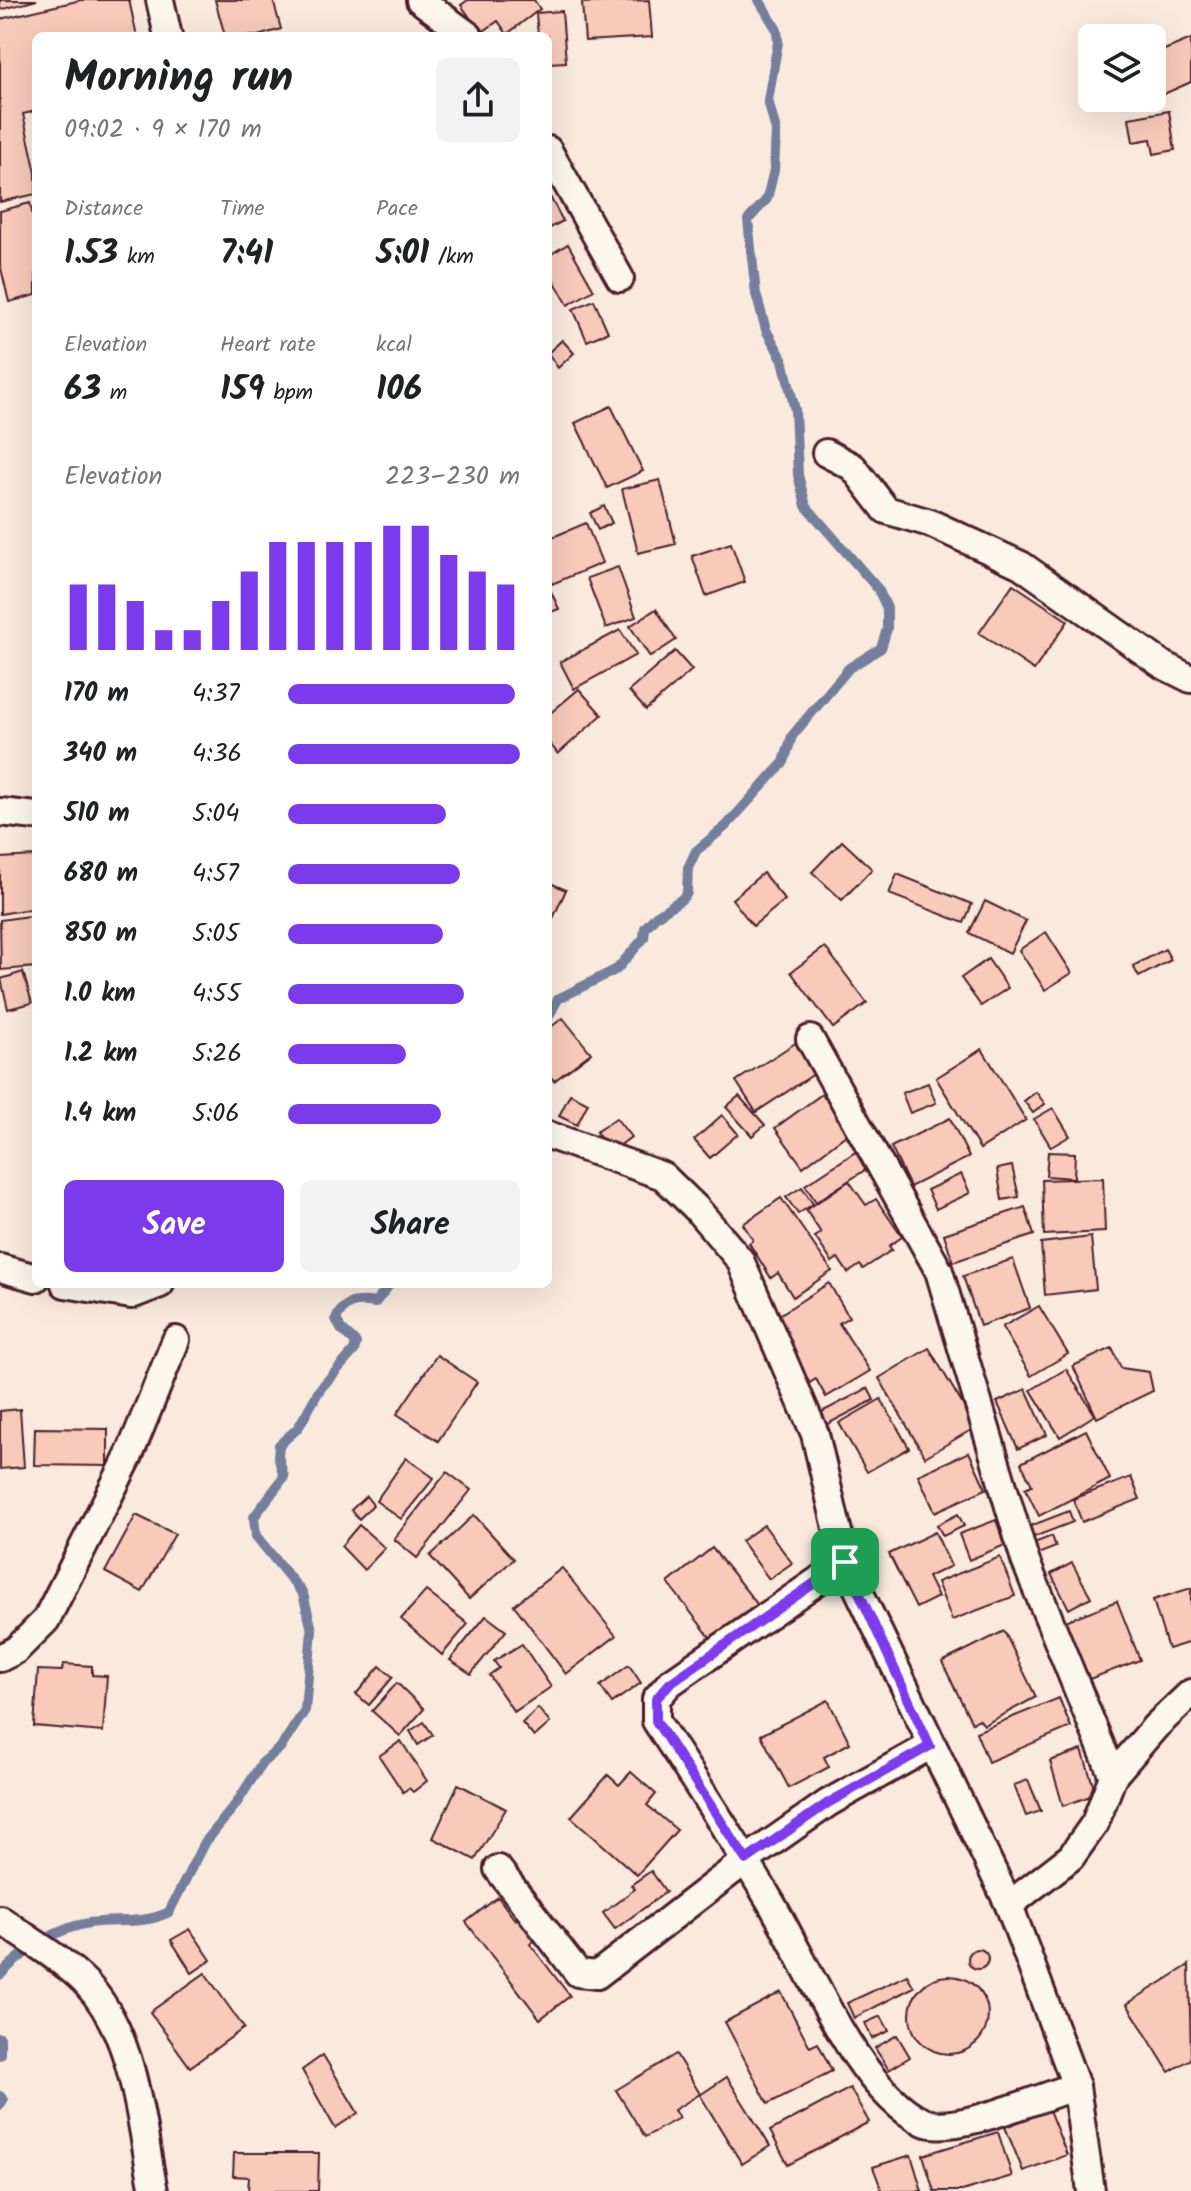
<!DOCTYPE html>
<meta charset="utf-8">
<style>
body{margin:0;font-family:Kalam,sans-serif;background:#f2f2f2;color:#202124;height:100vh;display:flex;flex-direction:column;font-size:30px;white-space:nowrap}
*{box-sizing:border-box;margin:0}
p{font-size:26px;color:#757577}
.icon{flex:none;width:44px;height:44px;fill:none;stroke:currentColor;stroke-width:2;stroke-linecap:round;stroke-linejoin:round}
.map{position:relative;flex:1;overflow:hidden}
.side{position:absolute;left:32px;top:32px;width:520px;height:1256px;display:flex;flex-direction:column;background:#fff;border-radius:12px;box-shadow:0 8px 32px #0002}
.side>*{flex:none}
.buttons{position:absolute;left:1078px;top:24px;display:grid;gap:16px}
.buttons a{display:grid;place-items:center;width:88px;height:88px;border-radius:12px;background:#fff;box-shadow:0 8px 32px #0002;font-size:40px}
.pin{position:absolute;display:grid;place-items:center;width:68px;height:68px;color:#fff;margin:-34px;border-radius:16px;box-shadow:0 4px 12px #0006}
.round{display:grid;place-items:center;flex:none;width:84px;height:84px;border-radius:12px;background:#f2f2f2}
.overview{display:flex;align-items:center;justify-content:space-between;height:136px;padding:0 32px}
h1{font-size:44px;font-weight:600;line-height:60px}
.stats{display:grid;grid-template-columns:repeat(3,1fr);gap:12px;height:136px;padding:8px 32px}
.stats div{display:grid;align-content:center}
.stats b{font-size:34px;font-weight:600}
.stats small{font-size:22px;font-weight:400}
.stats p{font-size:22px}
.chart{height:224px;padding:16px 32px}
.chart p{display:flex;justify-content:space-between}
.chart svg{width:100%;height:144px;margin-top:8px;stroke:#7c3aed;stroke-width:6}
.primary-button{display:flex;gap:16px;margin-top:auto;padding:16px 32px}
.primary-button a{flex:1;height:92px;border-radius:12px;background:#7c3aed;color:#fff;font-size:32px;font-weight:600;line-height:92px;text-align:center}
.primary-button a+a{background:#f2f2f2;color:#202124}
ul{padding:0 32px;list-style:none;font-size:26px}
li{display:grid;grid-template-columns:128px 96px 1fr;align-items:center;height:60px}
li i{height:20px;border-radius:10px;background:#7c3aed}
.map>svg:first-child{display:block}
</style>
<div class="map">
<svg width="1191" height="2191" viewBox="0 0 1191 2191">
<rect width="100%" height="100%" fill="#faeadd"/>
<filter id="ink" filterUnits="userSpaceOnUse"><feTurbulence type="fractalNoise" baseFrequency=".0125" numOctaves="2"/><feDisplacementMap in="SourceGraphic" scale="16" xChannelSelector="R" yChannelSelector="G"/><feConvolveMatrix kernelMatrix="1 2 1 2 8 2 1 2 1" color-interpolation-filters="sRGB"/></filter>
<g filter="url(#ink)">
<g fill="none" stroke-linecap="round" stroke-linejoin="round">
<g stroke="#747e9d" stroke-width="10">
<polyline points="548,1018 558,999 617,969 644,938 645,928 656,916 682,899 687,893 688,868 696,851 726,826 784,762 792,736 849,668 881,648 887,629 887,608 878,589 806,506 798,475 795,410 783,360 766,330 756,294 748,220 767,199 774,170 776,131 768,100 778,42 777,30 759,0"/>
<path d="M 0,1975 C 24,1951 53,1929 89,1923 C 116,1919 144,1925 169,1912 L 203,1845 L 236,1804 L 262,1763 L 281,1747 L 305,1710 L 312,1630 L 303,1594 L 256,1536 L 254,1517 L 284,1477 L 278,1456 L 279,1445 L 298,1428 L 320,1389 L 354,1351 L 356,1343 L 341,1329 L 336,1319 C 344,1301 357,1300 375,1303 L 390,1284"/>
<polyline points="0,2038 0,2055"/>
<polyline points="0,2096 3,2100 0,2105"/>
</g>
</g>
<g fill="#f7caba" stroke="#4a1f2b" stroke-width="2">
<polygon points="0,0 37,0 0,10"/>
<polygon points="81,0 129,0 137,36 36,36 36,111 23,114 36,173 36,194 0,202 0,19"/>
<polygon points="215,0 273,0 281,29 258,36 225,36"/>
<polygon points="468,0 534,0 540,9 507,34 498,21 481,33 461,5"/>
<polygon points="649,0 652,37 585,41 582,3"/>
<polygon points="562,11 566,62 548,63 548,36 538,36 536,13"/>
<polygon points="1191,39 1191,82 1148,101 1146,98 1152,98 1152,55"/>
<polygon points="1169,111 1175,150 1154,154 1151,139 1133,142 1129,118"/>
<polygon points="548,193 563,221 548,229"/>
<polygon points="30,203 36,230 36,295 9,302 0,264 0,211"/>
<polygon points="568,244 594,290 568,305 548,270 548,256"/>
<polygon points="594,300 608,332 587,341 573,309"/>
<polygon points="562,340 574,353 558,368 548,353"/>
<polygon points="611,406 643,471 607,488 575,423"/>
<polygon points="660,480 676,544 638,553 622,489"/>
<polygon points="604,506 612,523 598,530 590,513"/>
<polygon points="586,523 602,563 552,584 548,573 548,539"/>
<polygon points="731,543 745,582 706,596 692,556"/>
<polygon points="618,567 636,617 606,628 587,578"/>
<polygon points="1013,584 1068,621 1034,670 979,633"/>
<polygon points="548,585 559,609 548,613"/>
<polygon points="656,609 676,640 650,657 630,626"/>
<polygon points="620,630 636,655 574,689 560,662"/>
<polygon points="675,651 692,670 646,710 629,691"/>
<polygon points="579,689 602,715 558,754 548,741 548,715"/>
<polygon points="842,841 872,869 842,900 812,872"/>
<polygon points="36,856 36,908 0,914 0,858"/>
<polygon points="763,873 785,900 753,926 732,899"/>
<polygon points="897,874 972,904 964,923 889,894"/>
<polygon points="548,882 566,890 548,929"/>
<polygon points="985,901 1026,921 1010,953 969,933"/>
<polygon points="36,915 36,967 1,970 0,920"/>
<polygon points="1046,932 1072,973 1045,990 1019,950"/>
<polygon points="825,947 867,1003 833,1028 791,972"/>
<polygon points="1165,949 1171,960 1139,977 1133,966"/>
<polygon points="988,959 1008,988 981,1006 961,978"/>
<polygon points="23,972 32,1003 8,1009 1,979"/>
<polygon points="563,1018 591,1053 554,1081 548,1073 548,1029"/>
<polygon points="797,1042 817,1072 756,1112 736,1081"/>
<polygon points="982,1049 1026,1120 980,1149 936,1078"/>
<polygon points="928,1083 936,1103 910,1113 902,1093"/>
<polygon points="1036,1092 1045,1104 1033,1113 1024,1101"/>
<polygon points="570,1094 588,1103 577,1125 559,1116"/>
<polygon points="822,1094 850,1132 803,1167 775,1128"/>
<polygon points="739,1096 765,1125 752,1136 726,1107"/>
<polygon points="1053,1108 1070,1136 1051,1147 1034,1119"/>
<polygon points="722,1115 738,1134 710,1158 694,1140"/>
<polygon points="616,1118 631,1137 611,1152 596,1132"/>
<polygon points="950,1118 969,1157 910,1187 891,1147"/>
<polygon points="860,1149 871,1166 816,1202 805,1185"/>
<polygon points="1048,1152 1075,1153 1074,1178 1046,1176"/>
<polygon points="1012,1166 1019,1197 1002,1200 997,1169"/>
<polygon points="961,1174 970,1193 936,1209 927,1190"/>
<polygon points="1103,1178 1105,1232 1044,1235 1042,1180"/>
<polygon points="849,1181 866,1205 876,1199 902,1237 889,1246 892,1250 863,1269 860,1265 848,1273 838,1258 832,1262 815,1237 821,1233 806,1210"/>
<polygon points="802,1187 813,1204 798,1214 786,1197"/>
<polygon points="781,1198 832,1271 793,1297 778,1273 771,1278 749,1243 753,1240 743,1224"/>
<polygon points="1025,1207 1034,1235 953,1262 944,1234"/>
<polygon points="1091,1237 1096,1289 1045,1295 1041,1243"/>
<polygon points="1013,1259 1030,1308 980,1326 963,1276"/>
<polygon points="829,1283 849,1317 839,1323 870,1371 826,1397 816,1379 805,1386 770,1321"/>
<polygon points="1039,1306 1068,1354 1031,1376 1002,1327"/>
<polygon points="929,1348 976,1427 925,1457 879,1378"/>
<polygon points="1112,1348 1121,1368 1149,1372 1153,1391 1097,1418 1073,1366"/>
<polygon points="437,1355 477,1382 438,1441 397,1414"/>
<polygon points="1066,1369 1095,1415 1060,1437 1031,1390"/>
<polygon points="868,1388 874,1400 818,1429 812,1417"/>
<polygon points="1026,1389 1047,1435 1018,1449 997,1402"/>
<polygon points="881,1399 909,1448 867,1472 839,1423"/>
<polygon points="20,1409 24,1467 0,1469 0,1411"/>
<polygon points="35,1428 108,1429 108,1466 34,1465"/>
<polygon points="1086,1430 1110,1479 1039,1516 1025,1488 1032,1485 1021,1463"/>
<polygon points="969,1452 986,1489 935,1512 918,1475"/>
<polygon points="406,1458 434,1478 401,1519 376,1501"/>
<polygon points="447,1472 471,1490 417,1558 394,1539"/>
<polygon points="1131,1477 1140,1499 1082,1522 1073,1499"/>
<polygon points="366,1496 373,1505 359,1519 351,1510"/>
<polygon points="1069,1511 1073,1522 1034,1537 1030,1526"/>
<polygon points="958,1514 964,1526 943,1536 937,1525"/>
<polygon points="136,1515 175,1534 142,1592 105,1572"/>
<polygon points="474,1515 514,1559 469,1599 430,1556"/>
<polygon points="996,1520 1005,1545 969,1560 959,1534"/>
<polygon points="359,1525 385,1548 364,1570 341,1546"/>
<polygon points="764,1525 792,1563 769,1579 741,1541"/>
<polygon points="935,1532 951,1566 928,1577 938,1597 916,1608 889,1554"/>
<polygon points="1052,1536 1056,1547 1038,1554 1034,1543"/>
<polygon points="712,1548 758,1605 713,1641 668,1583"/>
<polygon points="1000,1557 1015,1596 952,1620 937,1582"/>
<polygon points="1072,1563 1091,1597 1069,1609 1051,1574"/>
<polygon points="562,1568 616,1636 566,1674 514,1605"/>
<polygon points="1191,1588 1191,1642 1168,1649 1153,1600"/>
<polygon points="426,1591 468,1624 442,1655 401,1619"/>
<polygon points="1117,1601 1140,1660 1087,1680 1065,1621"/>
<polygon points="486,1616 506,1631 471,1674 450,1660"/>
<polygon points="1004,1631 1036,1697 984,1725 979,1719 972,1723 942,1662"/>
<polygon points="522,1644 551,1687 514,1712 489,1675 499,1668 494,1661"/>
<polygon points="63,1664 92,1666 92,1675 107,1676 103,1732 34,1726 38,1670 62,1671"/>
<polygon points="629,1665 641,1683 612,1703 600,1686"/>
<polygon points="380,1666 393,1677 369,1705 356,1694"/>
<polygon points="397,1683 424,1709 400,1736 372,1711"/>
<polygon points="1059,1698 1071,1727 988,1762 976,1732"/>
<polygon points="828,1700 850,1743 824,1757 829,1767 789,1788 761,1735"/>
<polygon points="538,1708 550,1723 534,1737 522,1723"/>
<polygon points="424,1722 433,1735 418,1745 410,1731"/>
<polygon points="401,1741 427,1781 413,1792 409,1788 403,1792 379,1756"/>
<polygon points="1082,1750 1096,1794 1063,1806 1050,1761"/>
<polygon points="631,1772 656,1794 647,1805 677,1830 637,1875 571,1817 608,1775 619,1785"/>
<polygon points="1028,1780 1041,1811 1026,1816 1014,1785"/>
<polygon points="458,1784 506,1809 475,1860 433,1838"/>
<polygon points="651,1871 666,1892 615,1929 603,1913 635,1889 631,1885"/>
<polygon points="498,1897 515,1920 523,1915 540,1937 530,1944 570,1996 540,2019 466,1922"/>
<polygon points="190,1929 211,1960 192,1973 171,1940"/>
<circle cx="978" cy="1959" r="10"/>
<polygon points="1189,1965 1191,2059 1169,2072 1127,2004"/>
<polygon points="205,1973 244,2028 190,2067 150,2012"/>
<polygon points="907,1975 914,1987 854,2018 847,2003"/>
<circle cx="949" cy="2015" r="39"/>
<polygon points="781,1992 810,2047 818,2043 832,2071 768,2104 725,2022"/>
<polygon points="881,2016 889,2031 872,2039 865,2023"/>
<polygon points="897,2035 910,2057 889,2070 875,2048"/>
<polygon points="676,2054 700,2094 674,2110 679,2118 645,2137 616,2090"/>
<polygon points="323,2055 358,2113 335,2128 302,2070"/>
<polygon points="727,2077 770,2146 742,2164 700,2095"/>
<polygon points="850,2088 869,2122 788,2165 770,2131"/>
<polygon points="1049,2110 1067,2155 1023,2171 1005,2127"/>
<polygon points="998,2132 1012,2176 962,2191 934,2191 923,2155"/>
<polygon points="234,2153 319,2153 318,2191 248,2191 249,2177 233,2176"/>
<polygon points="911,2155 922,2191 882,2191 873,2167"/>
</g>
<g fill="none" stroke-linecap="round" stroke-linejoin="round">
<defs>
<g id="street">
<polyline points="160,0 168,36"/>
<polyline points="420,0 469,36"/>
<polyline points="548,150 620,278"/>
<polyline points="826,453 853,467 886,510 930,523 1021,565 1163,665 1191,679"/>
<polyline points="0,812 36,816"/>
<polyline points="810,1039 939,1271 1025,1560 1113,1776"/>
<polyline points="548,1135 663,1176 696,1208 740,1260 815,1434 845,1562 1009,1905 1076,2086 1091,2191"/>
<polyline points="0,1268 36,1278"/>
<polyline points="65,1284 131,1295 160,1284"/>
<path d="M 845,1562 L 670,1683 L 656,1699 L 656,1721 C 695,1781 734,1840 770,1901 C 807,1963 857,2091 924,2122 C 954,2135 1044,2096 1076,2086"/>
<polyline points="0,1658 16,1650 46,1620 128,1458 176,1340"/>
<polyline points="498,1869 578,1973 597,1975 746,1860 828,1803 930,1746"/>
<polyline points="1009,1905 1071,1857 1095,1823 1113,1776 1155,1727 1191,1693"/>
<path d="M 0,1919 C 27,1939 61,1958 85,1982 C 136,2035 140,2122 154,2191"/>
</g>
</defs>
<use href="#street" stroke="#4a1f2b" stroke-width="32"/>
<use href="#street" stroke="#fbf7ec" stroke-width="26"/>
</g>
</g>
<g fill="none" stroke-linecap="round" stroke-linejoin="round" filter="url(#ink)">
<defs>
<polygon id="route" points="845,1562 930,1746 828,1803 746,1860 656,1721 656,1699 670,1683"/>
</defs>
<use href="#route" stroke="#fff" stroke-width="16"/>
<use href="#route" stroke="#7c3aed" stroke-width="10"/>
</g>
</svg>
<div class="buttons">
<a><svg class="icon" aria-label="layers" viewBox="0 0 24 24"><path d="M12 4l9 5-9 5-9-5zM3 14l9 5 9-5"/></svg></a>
</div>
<div class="pin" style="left:845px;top:1562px;background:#1e9e55"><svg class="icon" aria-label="arrive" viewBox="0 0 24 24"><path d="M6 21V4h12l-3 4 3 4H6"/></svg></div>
<section class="side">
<div class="overview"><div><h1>Morning run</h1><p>09:02 · 9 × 170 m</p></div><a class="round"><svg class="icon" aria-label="share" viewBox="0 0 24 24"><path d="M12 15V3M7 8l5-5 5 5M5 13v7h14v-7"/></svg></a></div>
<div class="stats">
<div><p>Distance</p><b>1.53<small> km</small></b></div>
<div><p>Time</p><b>7:41</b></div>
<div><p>Pace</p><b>5:01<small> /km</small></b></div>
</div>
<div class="stats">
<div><p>Elevation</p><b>63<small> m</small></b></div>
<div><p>Heart rate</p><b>159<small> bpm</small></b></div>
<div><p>kcal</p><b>106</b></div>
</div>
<div class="chart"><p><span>Elevation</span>223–230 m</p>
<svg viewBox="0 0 160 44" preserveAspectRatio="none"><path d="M5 44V24M15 44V24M25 44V29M35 44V38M45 44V38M55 44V29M65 44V20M75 44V11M85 44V11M95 44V11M105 44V11M115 44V6M125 44V6M135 44V15M145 44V20M155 44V24"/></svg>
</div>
<ul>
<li><b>170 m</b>4:37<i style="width:98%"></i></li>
<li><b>340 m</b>4:36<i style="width:100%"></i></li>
<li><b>510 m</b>5:04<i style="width:68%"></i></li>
<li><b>680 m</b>4:57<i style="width:74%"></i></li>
<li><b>850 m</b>5:05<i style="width:67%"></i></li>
<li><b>1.0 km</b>4:55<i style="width:76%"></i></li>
<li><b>1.2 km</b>5:26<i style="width:51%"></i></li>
<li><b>1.4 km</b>5:06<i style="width:66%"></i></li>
</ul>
<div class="primary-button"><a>Save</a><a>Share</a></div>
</section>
</div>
